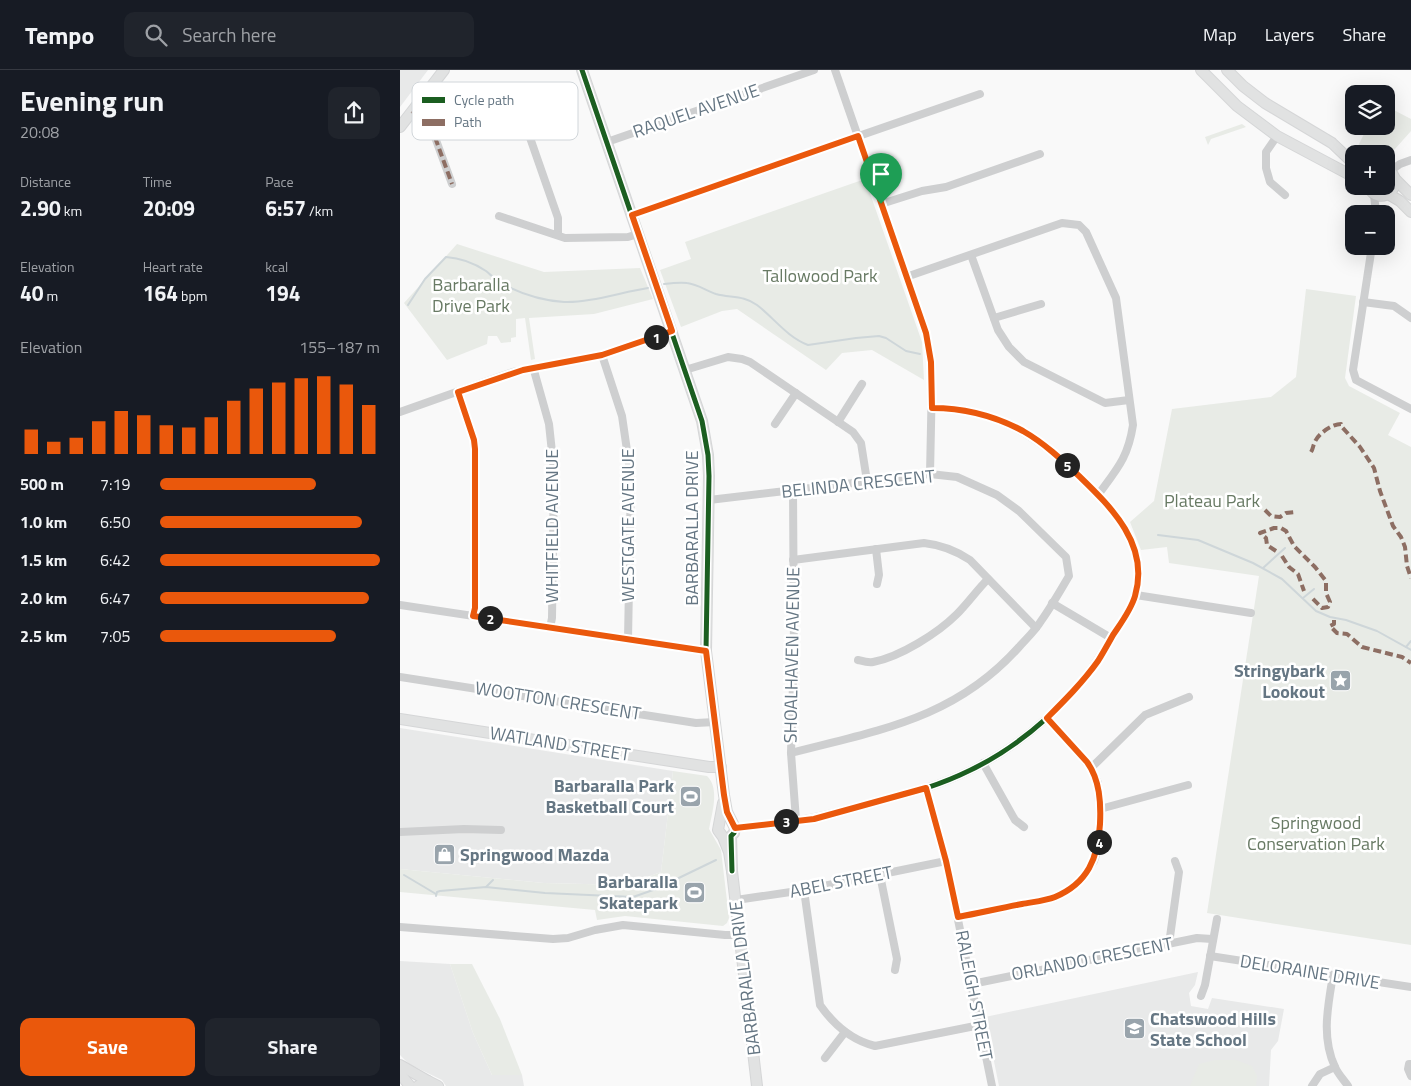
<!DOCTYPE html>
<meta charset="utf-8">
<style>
body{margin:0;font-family:"Titillium Web",sans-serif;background:#20242c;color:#f1f3f6;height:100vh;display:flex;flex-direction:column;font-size:19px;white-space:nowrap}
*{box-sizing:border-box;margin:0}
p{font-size:16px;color:#9ea1a6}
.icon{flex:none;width:28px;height:28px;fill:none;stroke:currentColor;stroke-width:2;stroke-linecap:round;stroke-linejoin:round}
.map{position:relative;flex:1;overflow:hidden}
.sheet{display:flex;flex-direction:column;background:#171b24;width:400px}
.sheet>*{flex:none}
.buttons{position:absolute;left:945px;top:15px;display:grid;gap:10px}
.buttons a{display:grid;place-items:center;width:50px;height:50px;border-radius:10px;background:#171b24;box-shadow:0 5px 20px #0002;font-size:25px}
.pin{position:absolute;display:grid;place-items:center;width:42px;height:42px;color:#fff;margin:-51px -21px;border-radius:50% 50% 50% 0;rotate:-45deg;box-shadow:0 0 5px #0007}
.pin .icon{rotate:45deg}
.km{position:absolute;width:25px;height:25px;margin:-12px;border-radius:50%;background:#222;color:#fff;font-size:14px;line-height:25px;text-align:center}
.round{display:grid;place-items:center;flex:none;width:52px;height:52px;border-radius:10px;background:#20242c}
.summary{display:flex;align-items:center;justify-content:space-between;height:85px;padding:0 20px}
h1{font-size:28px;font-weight:700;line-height:38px}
.stats{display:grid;grid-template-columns:repeat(3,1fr);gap:8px;height:85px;padding:5px 20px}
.stats div{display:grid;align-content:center}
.stats b{font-size:21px;font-weight:700}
.stats small{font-size:14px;font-weight:400}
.stats p{font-size:14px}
.chart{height:140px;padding:10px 20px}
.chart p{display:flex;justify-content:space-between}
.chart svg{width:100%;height:90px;margin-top:5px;stroke:#ea580c;stroke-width:6}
.cta{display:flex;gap:10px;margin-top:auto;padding:10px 20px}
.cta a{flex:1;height:58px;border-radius:10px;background:#ea580c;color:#fff;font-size:20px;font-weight:700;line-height:58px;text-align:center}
.cta a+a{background:#20242c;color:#f1f3f6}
ul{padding:0 20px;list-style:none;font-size:16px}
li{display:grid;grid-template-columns:80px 60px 1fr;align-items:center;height:38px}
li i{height:12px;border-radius:6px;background:#ea580c}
header{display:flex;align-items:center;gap:30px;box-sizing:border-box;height:70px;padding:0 25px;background:#171b24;border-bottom:1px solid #363941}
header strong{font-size:24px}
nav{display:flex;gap:28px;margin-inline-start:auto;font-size:18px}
.search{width:350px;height:45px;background:#20242c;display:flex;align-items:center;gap:12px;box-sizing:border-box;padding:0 18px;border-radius:10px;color:#9ea1a6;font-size:19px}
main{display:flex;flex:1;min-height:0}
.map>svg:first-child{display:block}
</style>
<header>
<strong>Tempo</strong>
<div class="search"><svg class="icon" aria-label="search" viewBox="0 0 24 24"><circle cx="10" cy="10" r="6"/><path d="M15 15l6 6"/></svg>Search here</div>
<nav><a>Map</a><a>Layers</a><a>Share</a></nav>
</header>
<main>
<section class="sheet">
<div class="summary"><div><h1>Evening run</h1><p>20:08</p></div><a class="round"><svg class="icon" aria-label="share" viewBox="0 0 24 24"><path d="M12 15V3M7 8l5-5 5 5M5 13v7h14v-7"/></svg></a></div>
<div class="stats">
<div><p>Distance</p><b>2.90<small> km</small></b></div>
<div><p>Time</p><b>20:09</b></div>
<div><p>Pace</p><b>6:57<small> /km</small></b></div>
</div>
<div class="stats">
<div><p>Elevation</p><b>40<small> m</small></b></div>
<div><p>Heart rate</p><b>164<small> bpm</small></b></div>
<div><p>kcal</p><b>194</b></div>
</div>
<div class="chart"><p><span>Elevation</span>155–187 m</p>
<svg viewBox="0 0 160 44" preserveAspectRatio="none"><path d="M5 44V32M15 44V38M25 44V36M35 44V28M45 44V23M55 44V25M65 44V30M75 44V31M85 44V26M95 44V18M105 44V12M115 44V9M125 44V7M135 44V6M145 44V10M155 44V20"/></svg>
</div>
<ul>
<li><b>500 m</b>7:19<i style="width:71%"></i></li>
<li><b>1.0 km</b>6:50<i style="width:92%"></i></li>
<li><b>1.5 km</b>6:42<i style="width:100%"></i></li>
<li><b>2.0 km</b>6:47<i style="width:95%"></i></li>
<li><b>2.5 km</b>7:05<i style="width:80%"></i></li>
</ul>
<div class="cta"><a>Save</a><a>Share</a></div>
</section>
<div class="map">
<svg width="1011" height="1016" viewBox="0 0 1011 1016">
<rect width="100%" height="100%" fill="#f9f9f9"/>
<g fill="#e8e9e9">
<polygon points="0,0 28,0 0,37"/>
<polygon points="0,658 273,701 261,802 225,815 144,813 0,799"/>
<polygon points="0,891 50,894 73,963 92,1005 122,1005 124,1016 46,1016 42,1010 9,994 0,985"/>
<polygon points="798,902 795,915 789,923 791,936 808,939 812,928 884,939 878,971 871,980 869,1016 599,1016 585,947"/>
</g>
<g fill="#e8ebe6">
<polygon points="986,36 1011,49 1011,61 986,89 986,84 972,84 958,76 968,56 986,56"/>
<polygon points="842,54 846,57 811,69 808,75 805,67"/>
<polygon points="465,109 522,272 524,310 472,280 442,283 426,300 337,239 322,241 281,257 260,200 291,189 285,172"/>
<polygon points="57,174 144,202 240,198 253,229 194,244 129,248 135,289 131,290 125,248 116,249 116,267 111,268 111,272 101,273 97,266 88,266 87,274 47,290 4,233"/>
<polygon points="906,219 956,226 945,308 949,316 1000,343 988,365 1011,377 1011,875 807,843 859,506 769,493 767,477 741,480 730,452 754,431 772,339 871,327 896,307"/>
<path d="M 273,701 L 307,706 C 320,718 312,743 309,759 L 321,780 L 329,848 L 327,853 L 323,856 L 225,846 L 197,850 L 195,840 L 0,822 L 0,799 L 144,813 L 225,815 L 261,802 Z"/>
<polygon points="50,894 72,894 100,949 122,1005 92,1005 73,963"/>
<polygon points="815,990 836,990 852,996 857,1006 856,1016 790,1016 799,994"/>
</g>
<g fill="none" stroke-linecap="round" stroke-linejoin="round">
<g stroke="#ced6d9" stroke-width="2">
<path d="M 264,214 C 272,213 280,212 287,213 C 297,214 307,221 316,224 C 330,228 344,225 357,235 C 374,248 387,267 408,275 L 456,268 L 479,266 L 486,268 L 506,281 L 520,284"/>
<path d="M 8,235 L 25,209 L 46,187 C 61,188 74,193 86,201 C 92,206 98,212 104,215 C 122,224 144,231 164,232 C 189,233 222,222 248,218"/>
<polyline points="758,465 798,470 853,493 882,509 916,541 930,547 946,550 977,561 1011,580"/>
<polyline points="863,498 885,478"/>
<polyline points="903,528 914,519"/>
<polyline points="1006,577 1011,571"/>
<polyline points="4,805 36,824"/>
<polyline points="86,817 93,810"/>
<polyline points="36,826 37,822 40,821 86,817 145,823 233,827 256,819 316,790"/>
</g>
<defs>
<g id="secondary">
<polyline points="182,0 302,351 308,385 309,406 306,581 324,725 327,742 335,758 334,763 331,766 332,801"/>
<polyline points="801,0 837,36 877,66 954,107"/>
<polyline points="827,0 843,16 865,33 932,73 954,94"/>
<polyline points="0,57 44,0"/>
<polyline points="995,109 1011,125"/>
<path d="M 968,116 C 980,141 1010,112 986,99"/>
<polyline points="988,124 1000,131 1011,142"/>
<polyline points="0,649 309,697 321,697"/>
<polyline points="323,733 318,760 323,767 329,782 332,801 357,1016"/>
<polyline points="0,995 28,1011"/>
<polyline points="0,1004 10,1016"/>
<polyline points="18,1016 28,1011 38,1016"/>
</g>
</defs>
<use href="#secondary" stroke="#d5d6d7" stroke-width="12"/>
<g stroke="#cecfd0" stroke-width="8">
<polyline points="435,0 526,263 531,292 532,308 530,404"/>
<polyline points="120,23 118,32 120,39 158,148 158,165"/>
<polyline points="12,41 32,59 52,114"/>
<polyline points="877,66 866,82 866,98 870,112 885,125"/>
<polyline points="207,72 414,0"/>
<polyline points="990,101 1000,94 1011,90"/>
<polyline points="974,124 976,144"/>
<polyline points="481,134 522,121 546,117 640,84"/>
<polyline points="231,145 580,24"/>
<polyline points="99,146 165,168 228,167 238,164"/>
<polyline points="972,176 953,300 956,310 1011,339"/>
<polyline points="571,185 598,260 609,277 624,292 705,333 729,330"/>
<path d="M 506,207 L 662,153 L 679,155 L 686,162 L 716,228 L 733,355 C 728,388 717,399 698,425"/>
<polyline points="963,232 994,236 1011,248"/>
<polyline points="594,248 641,234"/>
<polyline points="202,285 222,346 231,408 228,570"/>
<polyline points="133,297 149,354 154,401 152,548 150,558"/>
<polyline points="285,300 328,287 342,289 350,292 453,362 461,373 467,411"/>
<polyline points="58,321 74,369 75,379 75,538 73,546"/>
<polyline points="0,342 113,302 202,285 272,261"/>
<polyline points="438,352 462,314"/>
<polyline points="375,354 396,323"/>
<polyline points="393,420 394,578 391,683 396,750"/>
<path d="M 309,430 L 530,404 L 557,407 L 597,425 L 619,441 L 666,487 L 669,506 C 660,521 651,537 641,551 C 635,561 626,569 619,577 C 555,649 479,660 391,683"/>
<polyline points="476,479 479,505 477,514"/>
<path d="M 393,490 L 524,473 C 542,475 555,480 570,490 L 636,558"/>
<polyline points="736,525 851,543"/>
<polyline points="652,533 711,568"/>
<polyline points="0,535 306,581"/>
<path d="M 458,590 C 462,591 468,593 473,592 C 500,587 538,563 557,544 C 568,533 577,520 588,509"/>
<polyline points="0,607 296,653 315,652"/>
<polyline points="583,693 615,750 624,757"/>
<polyline points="691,698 745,645 789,627"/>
<polyline points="526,718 546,791 592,1016"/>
<polyline points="700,739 788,715"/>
<path d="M 335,758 C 378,756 423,746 465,735 C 497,727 529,719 560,705 C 621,678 676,629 709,571 C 718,556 729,543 735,526 C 751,476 712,438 680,407 C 636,364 594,339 532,338"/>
<polyline points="0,762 64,759 101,760"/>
<polyline points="480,805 497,889 495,900"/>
<path d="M 404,820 L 420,935 C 434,955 451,970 475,976 L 580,955"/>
<polyline points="336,830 404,820 546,791"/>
<polyline points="558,847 654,828 670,819 682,809 694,791 699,776 700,752 698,713 691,698 647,647"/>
<polyline points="0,857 153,869 168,868 195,860 223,855 325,865 339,865"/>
<polyline points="769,874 779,802 775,791"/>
<polyline points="810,886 1011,917"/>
<path d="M 933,905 C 928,936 921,967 935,997 C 938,1004 944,1010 948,1016"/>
<polyline points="572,914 797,868 812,869"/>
<polyline points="801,926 805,915 817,849"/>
<polyline points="425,988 445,962"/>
<polyline points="1011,994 1009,994 1008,999 1011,1006"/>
<polyline points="912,1016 920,1004 935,997"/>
</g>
<use href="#secondary" stroke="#e1e2e2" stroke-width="10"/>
<g stroke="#8d6e63" stroke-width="4" stroke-dasharray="8 4" stroke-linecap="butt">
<polyline points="12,41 32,59 52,114"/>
<path d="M 911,382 C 913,379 913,376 914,374 C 917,364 932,354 941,354 L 942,357 L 960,377 L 974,398 L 980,421 L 993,456 L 1001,467 L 1005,477 L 1007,496 L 1011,508"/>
<polyline points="865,440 871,446 880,447 886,443 896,442"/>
<polyline points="876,481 867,475 866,468 860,463 874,458 881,458 886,461 894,476 915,497 926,511 926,523 930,532 928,537 922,538 912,528"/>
<polyline points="882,486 889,497 898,504 904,521"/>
<polyline points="934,550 934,554 930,556 937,563 947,564 962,577 1002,587 1011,593"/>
</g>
<defs>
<g id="cycleway">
<polyline points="182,0 302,351 308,385 309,406 306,581 324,725 327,742 335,758 334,763 331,766 332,801"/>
<path d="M 335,758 C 378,756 423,746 465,735 C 497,727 529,719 560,705 C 621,678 676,629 709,571 C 718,556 729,543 735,526 C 751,476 712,438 680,407 C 636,364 594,339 532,338"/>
</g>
</defs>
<use href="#cycleway" stroke="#fff" stroke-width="8"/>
<use href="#cycleway" stroke="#1b5e20" stroke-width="5"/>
</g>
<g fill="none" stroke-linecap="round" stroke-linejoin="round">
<defs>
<path id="route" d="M 458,66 L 526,263 L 531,292 L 532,338 C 563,338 595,346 623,361 C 644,373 661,389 679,406 C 712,438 750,475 735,526 C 731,540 721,553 713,565 C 708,574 703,583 698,591 C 683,612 665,630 647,648 L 687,692 C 700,710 701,733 700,754 C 698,788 688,813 655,827 C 645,831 632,832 622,834 C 601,838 579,843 558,847 L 546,791 L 526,718 L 414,749 L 335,758 L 327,742 L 324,725 L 306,581 L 73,546 L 75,538 L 75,379 L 74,370 L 58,322 L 123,300 L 202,285 L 272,261 L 232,145 Z"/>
</defs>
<use href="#route" stroke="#fff" stroke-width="10"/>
<use href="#route" stroke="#ea580c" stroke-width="6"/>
</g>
<defs>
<symbol id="sight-square" viewBox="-11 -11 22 22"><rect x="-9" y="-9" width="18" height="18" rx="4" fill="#99a4ac" stroke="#fff"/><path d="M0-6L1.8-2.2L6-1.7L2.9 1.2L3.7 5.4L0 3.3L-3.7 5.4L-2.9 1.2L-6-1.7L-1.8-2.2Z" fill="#fff"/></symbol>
<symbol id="stadium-square" viewBox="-11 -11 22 22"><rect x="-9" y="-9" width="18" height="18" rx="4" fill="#99a4ac" stroke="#fff"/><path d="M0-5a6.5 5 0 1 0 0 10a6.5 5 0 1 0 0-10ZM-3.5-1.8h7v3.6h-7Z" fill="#fff"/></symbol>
<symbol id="shop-square" viewBox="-11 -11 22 22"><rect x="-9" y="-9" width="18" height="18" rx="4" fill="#99a4ac" stroke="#fff"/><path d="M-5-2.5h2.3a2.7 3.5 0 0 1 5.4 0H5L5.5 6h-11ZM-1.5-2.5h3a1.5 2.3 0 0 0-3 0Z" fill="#fff"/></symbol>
<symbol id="school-square" viewBox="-11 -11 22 22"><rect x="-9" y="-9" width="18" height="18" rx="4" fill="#99a4ac" stroke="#fff"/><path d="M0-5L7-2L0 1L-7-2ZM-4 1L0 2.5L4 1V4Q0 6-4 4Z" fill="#fff"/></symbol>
</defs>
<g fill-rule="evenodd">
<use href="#sight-square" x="928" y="598" width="25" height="25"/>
<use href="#stadium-square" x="278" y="714" width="25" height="25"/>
<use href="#shop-square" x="32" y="772" width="25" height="25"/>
<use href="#stadium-square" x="282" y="810" width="25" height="25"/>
<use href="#school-square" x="722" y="946" width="25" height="25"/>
</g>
<g text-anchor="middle" stroke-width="5" stroke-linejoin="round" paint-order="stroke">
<g font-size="18" fill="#657683" stroke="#fff">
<text transform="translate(296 41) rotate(-19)" y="6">RAQUEL AVENUE</text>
<text transform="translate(458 414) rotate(-6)" y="6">BELINDA CRESCENT</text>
<text transform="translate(228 455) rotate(-90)" y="6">WESTGATE AVENUE</text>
<text transform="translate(152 456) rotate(-90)" y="6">WHITFIELD AVENUE</text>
<text transform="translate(292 458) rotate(-90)" y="6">BARBARALLA DRIVE</text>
<text transform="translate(392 585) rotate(-89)" y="6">SHOALHAVEN AVENUE</text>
<text transform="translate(158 631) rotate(9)" y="6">WOOTTON CRESCENT</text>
<text transform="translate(160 674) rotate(9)" y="6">WATLAND STREET</text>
<text transform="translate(441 812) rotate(-11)" y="6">ABEL STREET</text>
<text transform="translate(692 889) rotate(-11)" y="6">ORLANDO CRESCENT</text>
<text transform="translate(910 902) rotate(9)" y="6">DELORAINE DRIVE</text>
<text transform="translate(345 908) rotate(-97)" y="6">BARBARALLA DRIVE</text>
<text transform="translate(574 925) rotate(79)" y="6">RALEIGH STREET</text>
</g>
<g font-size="18" fill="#687a64" stroke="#fff">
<text x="420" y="212">Tallowood Park</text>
<text x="71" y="221">Barbaralla<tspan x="71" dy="21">Drive Park</tspan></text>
<text x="812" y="437">Plateau Park</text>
<text x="916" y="759">Springwood<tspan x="916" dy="21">Conservation Park</tspan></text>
</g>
<g font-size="18" font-weight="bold" fill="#657683" stroke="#fff" text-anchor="end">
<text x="925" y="607">Stringybark<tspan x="925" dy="21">Lookout</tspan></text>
<text x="274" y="722">Barbaralla Park<tspan x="274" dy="21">Basketball Court</tspan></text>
<text x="60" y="791" text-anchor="start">Springwood Mazda</text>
<text x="278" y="818">Barbaralla<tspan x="278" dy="21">Skatepark</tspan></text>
<text x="750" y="955" text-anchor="start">Chatswood Hills<tspan x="750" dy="21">State School</tspan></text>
</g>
</g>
<rect x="12" y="12" width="166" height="58" rx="8" fill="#fff" stroke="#d1d6da" stroke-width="1"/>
<rect x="22" y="27" width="23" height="6" fill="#1b5e20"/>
<rect x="22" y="49" width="23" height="7" fill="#8d6e63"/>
<g font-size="14" fill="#657683">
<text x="54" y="35">Cycle path</text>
<text x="54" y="57">Path</text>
</g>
</svg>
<div class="buttons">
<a><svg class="icon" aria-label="layers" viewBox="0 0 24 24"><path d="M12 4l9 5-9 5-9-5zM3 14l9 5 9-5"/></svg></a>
<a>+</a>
<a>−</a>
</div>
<div class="pin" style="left:481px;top:134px;background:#1e9e55"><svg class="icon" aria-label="arrive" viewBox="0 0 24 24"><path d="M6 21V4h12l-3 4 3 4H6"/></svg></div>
<b class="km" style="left:256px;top:267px">1</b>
<b class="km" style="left:90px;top:548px">2</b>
<b class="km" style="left:386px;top:751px">3</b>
<b class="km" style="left:699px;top:772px">4</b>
<b class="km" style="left:667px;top:395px">5</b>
</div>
</main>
